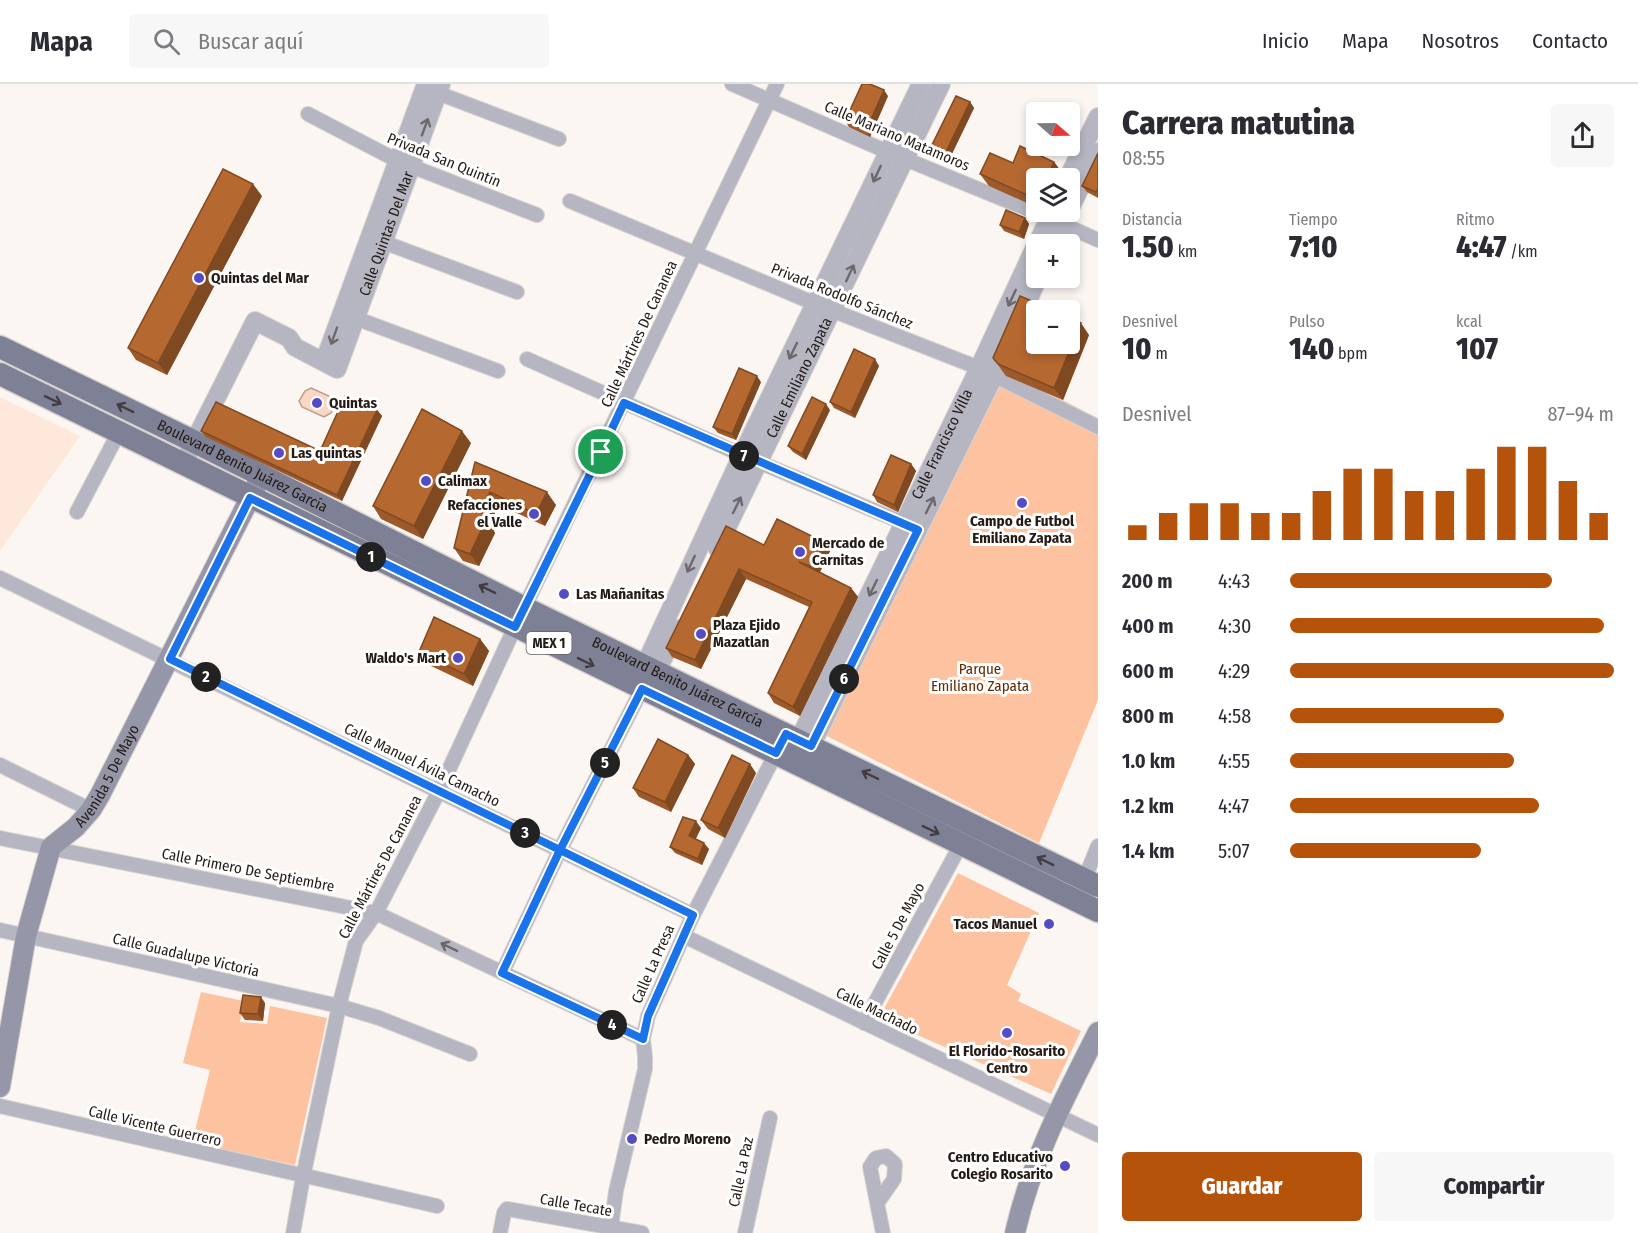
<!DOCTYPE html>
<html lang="es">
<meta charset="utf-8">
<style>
body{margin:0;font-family:"Fira Sans Condensed",sans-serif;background:#f7f7f7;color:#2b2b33;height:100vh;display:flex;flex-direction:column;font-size:22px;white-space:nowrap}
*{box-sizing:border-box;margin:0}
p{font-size:20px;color:#7c7c81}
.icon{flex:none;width:33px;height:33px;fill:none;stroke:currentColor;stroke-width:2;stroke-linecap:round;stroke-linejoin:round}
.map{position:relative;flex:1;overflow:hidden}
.side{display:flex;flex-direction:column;background:#fff;width:540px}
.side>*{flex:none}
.needle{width:39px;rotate:110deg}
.buttons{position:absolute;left:1026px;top:18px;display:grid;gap:12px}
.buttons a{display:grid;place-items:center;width:54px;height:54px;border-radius:6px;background:#fff;box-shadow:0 3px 9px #0003;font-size:30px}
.pin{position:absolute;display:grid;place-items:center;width:51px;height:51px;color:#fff;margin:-26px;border:3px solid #fff;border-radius:50%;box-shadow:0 2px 6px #0007}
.km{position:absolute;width:30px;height:30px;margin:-15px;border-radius:50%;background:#222;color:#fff;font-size:16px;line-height:30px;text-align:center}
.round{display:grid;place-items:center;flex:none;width:63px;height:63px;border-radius:6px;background:#f7f7f7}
.headline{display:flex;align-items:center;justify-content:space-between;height:102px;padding:0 24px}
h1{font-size:33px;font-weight:800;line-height:45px}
.figures{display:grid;grid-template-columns:repeat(3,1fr);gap:9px;height:102px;padding:6px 24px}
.figures div{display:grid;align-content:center}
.figures b{font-size:30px;font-weight:800}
.figures small{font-size:16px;font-weight:400}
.figures p{font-size:16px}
.chart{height:168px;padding:12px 24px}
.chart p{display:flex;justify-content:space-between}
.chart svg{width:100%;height:108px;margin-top:6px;stroke:#b45309;stroke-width:6}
.action{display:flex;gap:12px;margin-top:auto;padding:12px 24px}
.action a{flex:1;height:69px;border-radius:6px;background:#b45309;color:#fff;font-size:24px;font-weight:800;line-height:69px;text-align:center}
.action a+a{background:#f7f7f7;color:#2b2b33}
ul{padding:0 24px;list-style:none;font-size:20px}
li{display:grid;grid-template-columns:96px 72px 1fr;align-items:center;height:45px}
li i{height:15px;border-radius:8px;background:#b45309}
header{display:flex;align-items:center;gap:36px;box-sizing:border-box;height:84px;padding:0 30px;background:#fff;border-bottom:2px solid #e1e1e2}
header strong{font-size:28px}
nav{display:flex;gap:33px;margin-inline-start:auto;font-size:21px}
.search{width:420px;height:54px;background:#f7f7f7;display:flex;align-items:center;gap:15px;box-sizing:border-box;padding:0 21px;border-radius:6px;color:#7c7c81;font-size:22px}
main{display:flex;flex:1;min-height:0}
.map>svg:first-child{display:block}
</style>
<header>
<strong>Mapa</strong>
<div class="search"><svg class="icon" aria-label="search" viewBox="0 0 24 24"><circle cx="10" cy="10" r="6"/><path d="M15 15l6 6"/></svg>Buscar aquí</div>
<nav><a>Inicio</a><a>Mapa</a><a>Nosotros</a><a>Contacto</a></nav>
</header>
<main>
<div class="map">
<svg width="1098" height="1149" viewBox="0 0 1098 1149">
<rect width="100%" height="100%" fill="#fcf6f3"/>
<polygon fill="#fde8db" points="0,313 80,352 0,467"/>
<g fill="#fdc29f">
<polygon points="1006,292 1063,316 1098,335 1098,616 1039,759 823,650 989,304"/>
<polygon points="958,789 1039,829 1007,901 1021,910 1018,917 1081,947 1051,1010 879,934"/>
<polygon points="201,908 244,917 240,938 267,940 270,922 327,934 295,1081 192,1059 210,986 183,979"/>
</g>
<polygon fill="#fad7c2" stroke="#ba9f8e" stroke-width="1.5" points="311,304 331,313 335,321 331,329 324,333 302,323 299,317 305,307"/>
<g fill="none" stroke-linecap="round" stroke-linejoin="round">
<defs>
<g id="minor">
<polyline points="732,0 888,68 1049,134 1098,156"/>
<polyline points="430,6 559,55"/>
<polyline points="308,30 398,77 537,131"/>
<polyline points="570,117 816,220 979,284 1098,343"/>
<polyline points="375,155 517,208"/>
<polyline points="347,231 498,287"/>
<polyline points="527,275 742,371 911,442"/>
<polyline points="77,428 119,348"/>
<polyline points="0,494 693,831"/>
<polyline points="0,681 91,726"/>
<polyline points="0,754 376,829 643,955"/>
<polyline points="1084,796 1098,762"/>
<polyline points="0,846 339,922 379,934 470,970"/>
<polyline points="684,852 1098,1051"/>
<polyline points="502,889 560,766 642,605"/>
<polyline points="864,939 961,760"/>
<polyline points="0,1022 437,1122"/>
<polyline points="878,1118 894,1095 895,1080 886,1072 876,1074 870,1083 883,1149"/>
<polyline points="611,1143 616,1107 645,985 645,972 643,955 648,932 693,831 778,665"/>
<polyline points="293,1149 303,1093 339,922 356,857 376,829 439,707 515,543 777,0"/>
<polyline points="500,1149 504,1129 507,1125 642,1149"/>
<polyline points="745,1149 770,1034"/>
</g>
<g id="tertiary">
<polyline points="1068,94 1098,33"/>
<polyline points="1070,124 1098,68"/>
<polyline points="1037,160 1052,128"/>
<polyline points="1052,160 1068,128"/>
<polyline points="324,278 426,0"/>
<path id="s1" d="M 189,368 L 255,237 L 289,254 L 295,263 L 337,285 L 441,0"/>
<path id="s2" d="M 717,464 L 941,0"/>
<polyline points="645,581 742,371 921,0"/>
<polyline points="657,587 677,545"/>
<polyline points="811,662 994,292 1038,194"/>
<path id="s3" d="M 793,668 L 979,284 L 1036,161"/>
</g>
<g id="secondary">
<path id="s4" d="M 0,1003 L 26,852 L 51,763 L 76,743 L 91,726 L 100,711 L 257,400"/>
<path d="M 1015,1149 C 1031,1077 1065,1013 1098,948"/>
</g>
<g id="primary">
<path id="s5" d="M 0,263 L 195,358 L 525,524 L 1098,802"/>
<polyline points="0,290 1098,827"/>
</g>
</defs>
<use href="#minor" stroke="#d9d3cf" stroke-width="16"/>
<use href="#tertiary" stroke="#d9d3cf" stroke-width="20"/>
<use href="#secondary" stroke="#d9d3cf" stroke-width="22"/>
<use href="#primary" stroke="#d9d3cf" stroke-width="25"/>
<use href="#minor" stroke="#b5b6c2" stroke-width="14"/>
<use href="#tertiary" stroke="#b5b6c2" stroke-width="18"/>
<use href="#secondary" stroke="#9596a8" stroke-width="20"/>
<use href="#primary" stroke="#7e8095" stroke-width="22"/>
</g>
<g fill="#9d592a">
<polygon points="888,12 870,53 849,43 845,37"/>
<polygon points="970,18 974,24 948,78 935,72 930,65"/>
<polygon points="1098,69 1098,114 1087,108 1082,102"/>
<polygon points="1054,78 1063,90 1036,94 1036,123 989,102 980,90 1013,79"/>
<polygon points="262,112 167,291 136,276 128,264"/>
<polygon points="1025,134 1029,140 1024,155 1004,147 1000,141"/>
<polygon points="1089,251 1063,316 1006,292 993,274"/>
<polygon points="879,282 855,334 834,324 830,318"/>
<polygon points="761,298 736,356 718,349 713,343"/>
<polygon points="377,326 382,332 342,417 206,353 201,347 320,367"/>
<polygon points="830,326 806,376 793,368 788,362"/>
<polygon points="471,359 423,455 381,435 373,422"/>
<polygon points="475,378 556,421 545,442 499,421 490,439 495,449 479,482 463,477 454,464"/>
<polygon points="911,380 916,387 898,428 877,418 873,411"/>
<polygon points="824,458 830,467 820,488 851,504 858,513 800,632 774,619 768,609 809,523 746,495 701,585 672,573 666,564 764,461"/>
<polygon points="480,555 489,567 473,602 427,580 419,568"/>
<polygon points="688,671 695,680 671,728 639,713 633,704"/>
<polygon points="756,689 725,754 708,745 701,736"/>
<polygon points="701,744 695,755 709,765 702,781 675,769 670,763"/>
<polygon points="265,919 263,937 245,936 240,929"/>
</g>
<g fill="#7f4922">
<polygon points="884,6 888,12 870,53 866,47"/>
<polygon points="970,18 974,24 948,78 944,72"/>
<polygon points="1054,78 1063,90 1061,94 1047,94"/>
<polygon points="253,100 262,112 167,291 158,279"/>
<polygon points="1025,134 1029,140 1024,155 1019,148"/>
<polygon points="1081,239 1089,251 1063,316 1054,304"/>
<polygon points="875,275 879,282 855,334 851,328"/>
<polygon points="757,292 761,298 736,356 732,350"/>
<polygon points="826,320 830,326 806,376 802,370"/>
<polygon points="377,326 382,332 342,417 337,411"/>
<polygon points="462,347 471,359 423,455 414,442"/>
<polygon points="911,380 916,387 898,428 894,421"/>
<polygon points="490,408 499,421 490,439 495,449 479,482 470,470 481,426"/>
<polygon points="547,408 556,421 545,442 536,430"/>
<polygon points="824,458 830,467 818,492 812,483"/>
<polygon points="739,485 746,495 701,585 695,576"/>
<polygon points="851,504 858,513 800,632 793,623"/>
<polygon points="480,555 489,567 473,602 464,590"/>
<polygon points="688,671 695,680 671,728 665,718"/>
<polygon points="750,680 756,689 725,754 718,744"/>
<polygon points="696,737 701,744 694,759 689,752"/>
<polygon points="704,759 709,765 702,781 698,775"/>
<polygon points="261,913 265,919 263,937 258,930"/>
</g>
<g fill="#b66831" stroke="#7f4922" stroke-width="1.5">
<polygon points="862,0 870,0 884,6 866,47 845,37"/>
<polygon points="956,12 970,18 944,72 930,65"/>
<polygon points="1020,62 1054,78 1047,94 1036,94 1036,115 980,90 990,69 1013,79"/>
<polygon points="1098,69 1098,104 1096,108 1082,102"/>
<polygon points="223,85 253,100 158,279 128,264"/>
<polygon points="1006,126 1025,134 1019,148 1000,141"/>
<polygon points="1020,212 1053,226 1036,226 1036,260 1070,260 1070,234 1081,239 1054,304 998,280 993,274"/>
<polygon points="854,265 875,275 851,328 830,318"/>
<polygon points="739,284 757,292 732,350 713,343"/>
<polygon points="345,312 377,326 337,411 201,347 216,318 320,367"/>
<polygon points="812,313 826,320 802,370 788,362"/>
<polygon points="422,325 462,347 414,442 373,422"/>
<polygon points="891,371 911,380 894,421 873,411"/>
<polygon points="475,378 547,408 536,430 490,408 481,426 486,436 470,470 454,464"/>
<polygon points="777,435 824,458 812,483 799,478 851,504 793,623 768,609 812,518 739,485 695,576 666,564 726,442 764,461"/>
<polygon points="434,533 480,555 464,590 419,568"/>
<polygon points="658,655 688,671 665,718 633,704"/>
<polygon points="732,671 750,680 718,744 701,736"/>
<polygon points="683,733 696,737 689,752 704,759 698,775 670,763"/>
<polygon points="243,911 261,913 258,930 240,929"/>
</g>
<defs><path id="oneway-shaft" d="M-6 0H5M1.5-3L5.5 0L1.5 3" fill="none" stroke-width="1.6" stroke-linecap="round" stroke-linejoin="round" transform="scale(1.5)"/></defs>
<g stroke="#6c686c">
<use href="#oneway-shaft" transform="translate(425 43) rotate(-70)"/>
<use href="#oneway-shaft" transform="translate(877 90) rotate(115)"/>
<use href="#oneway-shaft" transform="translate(850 189) rotate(-65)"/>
<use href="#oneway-shaft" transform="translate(1012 214) rotate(115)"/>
<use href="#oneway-shaft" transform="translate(334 252) rotate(110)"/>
<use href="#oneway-shaft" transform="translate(793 267) rotate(116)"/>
<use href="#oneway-shaft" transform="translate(737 421) rotate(-64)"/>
<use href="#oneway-shaft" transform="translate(930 421) rotate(-64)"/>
<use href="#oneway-shaft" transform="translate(691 480) rotate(115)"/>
<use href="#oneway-shaft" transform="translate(873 504) rotate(116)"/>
<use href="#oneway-shaft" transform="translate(449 863) rotate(-154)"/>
</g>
<g stroke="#443e42">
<use href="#oneway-shaft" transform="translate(53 316) rotate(26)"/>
<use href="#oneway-shaft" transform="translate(125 324) rotate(-154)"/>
<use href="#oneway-shaft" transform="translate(487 505) rotate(-154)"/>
<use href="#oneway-shaft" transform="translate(586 578) rotate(26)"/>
<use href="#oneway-shaft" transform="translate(870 691) rotate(-154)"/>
<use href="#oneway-shaft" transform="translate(931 746) rotate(26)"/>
<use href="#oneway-shaft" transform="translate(1045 777) rotate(-154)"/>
</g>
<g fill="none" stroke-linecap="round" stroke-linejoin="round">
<defs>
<path id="route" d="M 601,368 L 515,543 L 250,414 L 170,575 C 344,661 519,746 693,831 L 648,932 L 643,955 L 502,889 L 560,766 L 642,605 L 776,669 L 786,650 L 811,662 L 918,446 L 624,319 L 601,368"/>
</defs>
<use href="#route" stroke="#fff" stroke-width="12"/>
<use href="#route" stroke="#1a73e8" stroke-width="8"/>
</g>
<g fill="#554cc4" stroke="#fff" stroke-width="2">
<circle cx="199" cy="194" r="6"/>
<circle cx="317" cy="319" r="6"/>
<circle cx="279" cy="369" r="6"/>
<circle cx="426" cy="397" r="6"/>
<circle cx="1022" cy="419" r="6"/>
<circle cx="534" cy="430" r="6"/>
<circle cx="800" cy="468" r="6"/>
<circle cx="564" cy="510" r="6"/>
<circle cx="701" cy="550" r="6"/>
<circle cx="458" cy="574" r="6"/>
<circle cx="1049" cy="840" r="6"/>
<circle cx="1007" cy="949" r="6"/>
<circle cx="632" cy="1055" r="6"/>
<circle cx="1065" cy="1082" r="6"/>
</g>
<g text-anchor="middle" stroke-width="6" stroke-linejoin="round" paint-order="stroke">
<rect fill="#fff" stroke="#665f5b" stroke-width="1.5" x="526.5" y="548" width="45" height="22" rx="4.5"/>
<g font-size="14" font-weight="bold" fill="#241b15">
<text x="549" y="564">MEX 1</text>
</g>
<g font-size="15" fill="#241b15" stroke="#fff">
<text transform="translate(897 52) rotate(23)" y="5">Calle Mariano Matamoros</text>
<text transform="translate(444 76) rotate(22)" y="5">Privada San Quintín</text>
<text dy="5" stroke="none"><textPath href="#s1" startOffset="387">Calle Quintas Del Mar</textPath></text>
<text transform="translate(842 212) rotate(22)" y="5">Privada Rodolfo Sánchez</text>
<text transform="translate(639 250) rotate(-65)" y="5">Calle Mártires De Cananea</text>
<text dy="5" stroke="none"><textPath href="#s2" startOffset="189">Calle Emiliano Zapata</textPath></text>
<text dy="5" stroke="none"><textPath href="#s3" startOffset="342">Calle Francisco Villa</textPath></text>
<text dy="5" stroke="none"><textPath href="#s5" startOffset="270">Boulevard Benito Juárez García</textPath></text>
<text dy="5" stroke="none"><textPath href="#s5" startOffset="756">Boulevard Benito Juárez García</textPath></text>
<text transform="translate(422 681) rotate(26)" y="5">Calle Manuel Ávila Camacho</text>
<text dy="5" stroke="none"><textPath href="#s4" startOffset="338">Avenida 5 De Mayo</textPath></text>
<text transform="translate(380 783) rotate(-62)" y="5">Calle Mártires De Cananea</text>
<text transform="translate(248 786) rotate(11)" y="5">Calle Primero De Septiembre</text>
<text transform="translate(898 842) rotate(-62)" y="5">Calle 5 De Mayo</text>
<text transform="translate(186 871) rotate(13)" y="5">Calle Guadalupe Victoria</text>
<text transform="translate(653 880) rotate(-66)" y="5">Calle La Presa</text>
<text transform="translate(877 927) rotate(26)" y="5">Calle Machado</text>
<text transform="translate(155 1042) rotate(13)" y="5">Calle Vicente Guerrero</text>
<text transform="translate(741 1088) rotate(-78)" y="5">Calle La Paz</text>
<text transform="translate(576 1121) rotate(10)" y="5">Calle Tecate</text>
</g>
<g font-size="15" font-weight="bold" fill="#241b15" stroke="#fff" text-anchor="start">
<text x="211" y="199">Quintas del Mar</text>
<text x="329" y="324">Quintas</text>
<text x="291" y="374">Las quintas</text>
<text x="438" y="402">Calimax</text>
<text x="522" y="426" text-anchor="end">Refacciones<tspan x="522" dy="17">el Valle</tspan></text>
<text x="1022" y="442" text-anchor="middle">Campo de Futbol<tspan x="1022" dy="17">Emiliano Zapata</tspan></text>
<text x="812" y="464">Mercado de<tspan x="812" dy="17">Carnitas</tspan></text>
<text x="576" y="515">Las Mañanitas</text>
<text x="713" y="546">Plaza Ejido<tspan x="713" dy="17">Mazatlan</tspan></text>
<text x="446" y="579" text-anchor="end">Waldo's Mart</text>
<text x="1037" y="845" text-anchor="end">Tacos Manuel</text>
<text x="1007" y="972" text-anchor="middle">El Florido-Rosarito<tspan x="1007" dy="17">Centro</tspan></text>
<text x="644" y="1060">Pedro Moreno</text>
<text x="1053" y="1078" text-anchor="end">Centro Educativo<tspan x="1053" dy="17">Colegio Rosarito</tspan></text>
</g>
<g font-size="15" fill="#5f2b00" stroke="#fff">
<text x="980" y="590">Parque<tspan x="980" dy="17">Emiliano Zapata</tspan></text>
</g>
</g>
</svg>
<div class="buttons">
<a><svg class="needle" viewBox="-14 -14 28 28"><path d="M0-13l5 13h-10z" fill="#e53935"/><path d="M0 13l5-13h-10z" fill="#7c7c81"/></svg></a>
<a><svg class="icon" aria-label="layers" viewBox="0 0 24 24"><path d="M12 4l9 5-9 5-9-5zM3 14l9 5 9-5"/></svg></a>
<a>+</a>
<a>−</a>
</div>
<div class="pin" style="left:601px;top:368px;background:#1e9e55"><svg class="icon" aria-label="arrive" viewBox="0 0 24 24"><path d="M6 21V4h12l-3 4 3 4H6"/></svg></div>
<b class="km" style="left:371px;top:473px">1</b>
<b class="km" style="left:206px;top:593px">2</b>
<b class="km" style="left:525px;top:749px">3</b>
<b class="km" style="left:612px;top:941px">4</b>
<b class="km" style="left:605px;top:679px">5</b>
<b class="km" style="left:844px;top:595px">6</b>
<b class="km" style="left:744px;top:372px">7</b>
</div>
<section class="side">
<div class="headline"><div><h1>Carrera matutina</h1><p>08:55</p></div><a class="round"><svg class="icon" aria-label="share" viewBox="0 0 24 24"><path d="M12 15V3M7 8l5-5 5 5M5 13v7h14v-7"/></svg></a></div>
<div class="figures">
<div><p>Distancia</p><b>1.50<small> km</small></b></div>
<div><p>Tiempo</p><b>7:10</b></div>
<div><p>Ritmo</p><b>4:47<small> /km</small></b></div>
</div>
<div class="figures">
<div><p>Desnivel</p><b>10<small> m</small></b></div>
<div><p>Pulso</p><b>140<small> bpm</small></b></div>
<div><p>kcal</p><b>107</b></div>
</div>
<div class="chart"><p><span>Desnivel</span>87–94 m</p>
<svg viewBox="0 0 160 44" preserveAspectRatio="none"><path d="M5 44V38M15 44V33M25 44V29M35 44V29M45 44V33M55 44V33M65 44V24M75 44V15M85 44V15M95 44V24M105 44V24M115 44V15M125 44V6M135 44V6M145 44V20M155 44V33"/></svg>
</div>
<ul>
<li><b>200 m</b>4:43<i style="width:81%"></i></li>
<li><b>400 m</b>4:30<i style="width:97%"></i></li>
<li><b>600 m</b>4:29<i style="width:100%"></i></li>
<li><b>800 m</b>4:58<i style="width:66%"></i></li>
<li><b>1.0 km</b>4:55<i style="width:69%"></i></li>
<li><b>1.2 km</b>4:47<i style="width:77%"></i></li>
<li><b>1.4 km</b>5:07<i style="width:59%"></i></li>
</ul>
<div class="action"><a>Guardar</a><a>Compartir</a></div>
</section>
</main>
